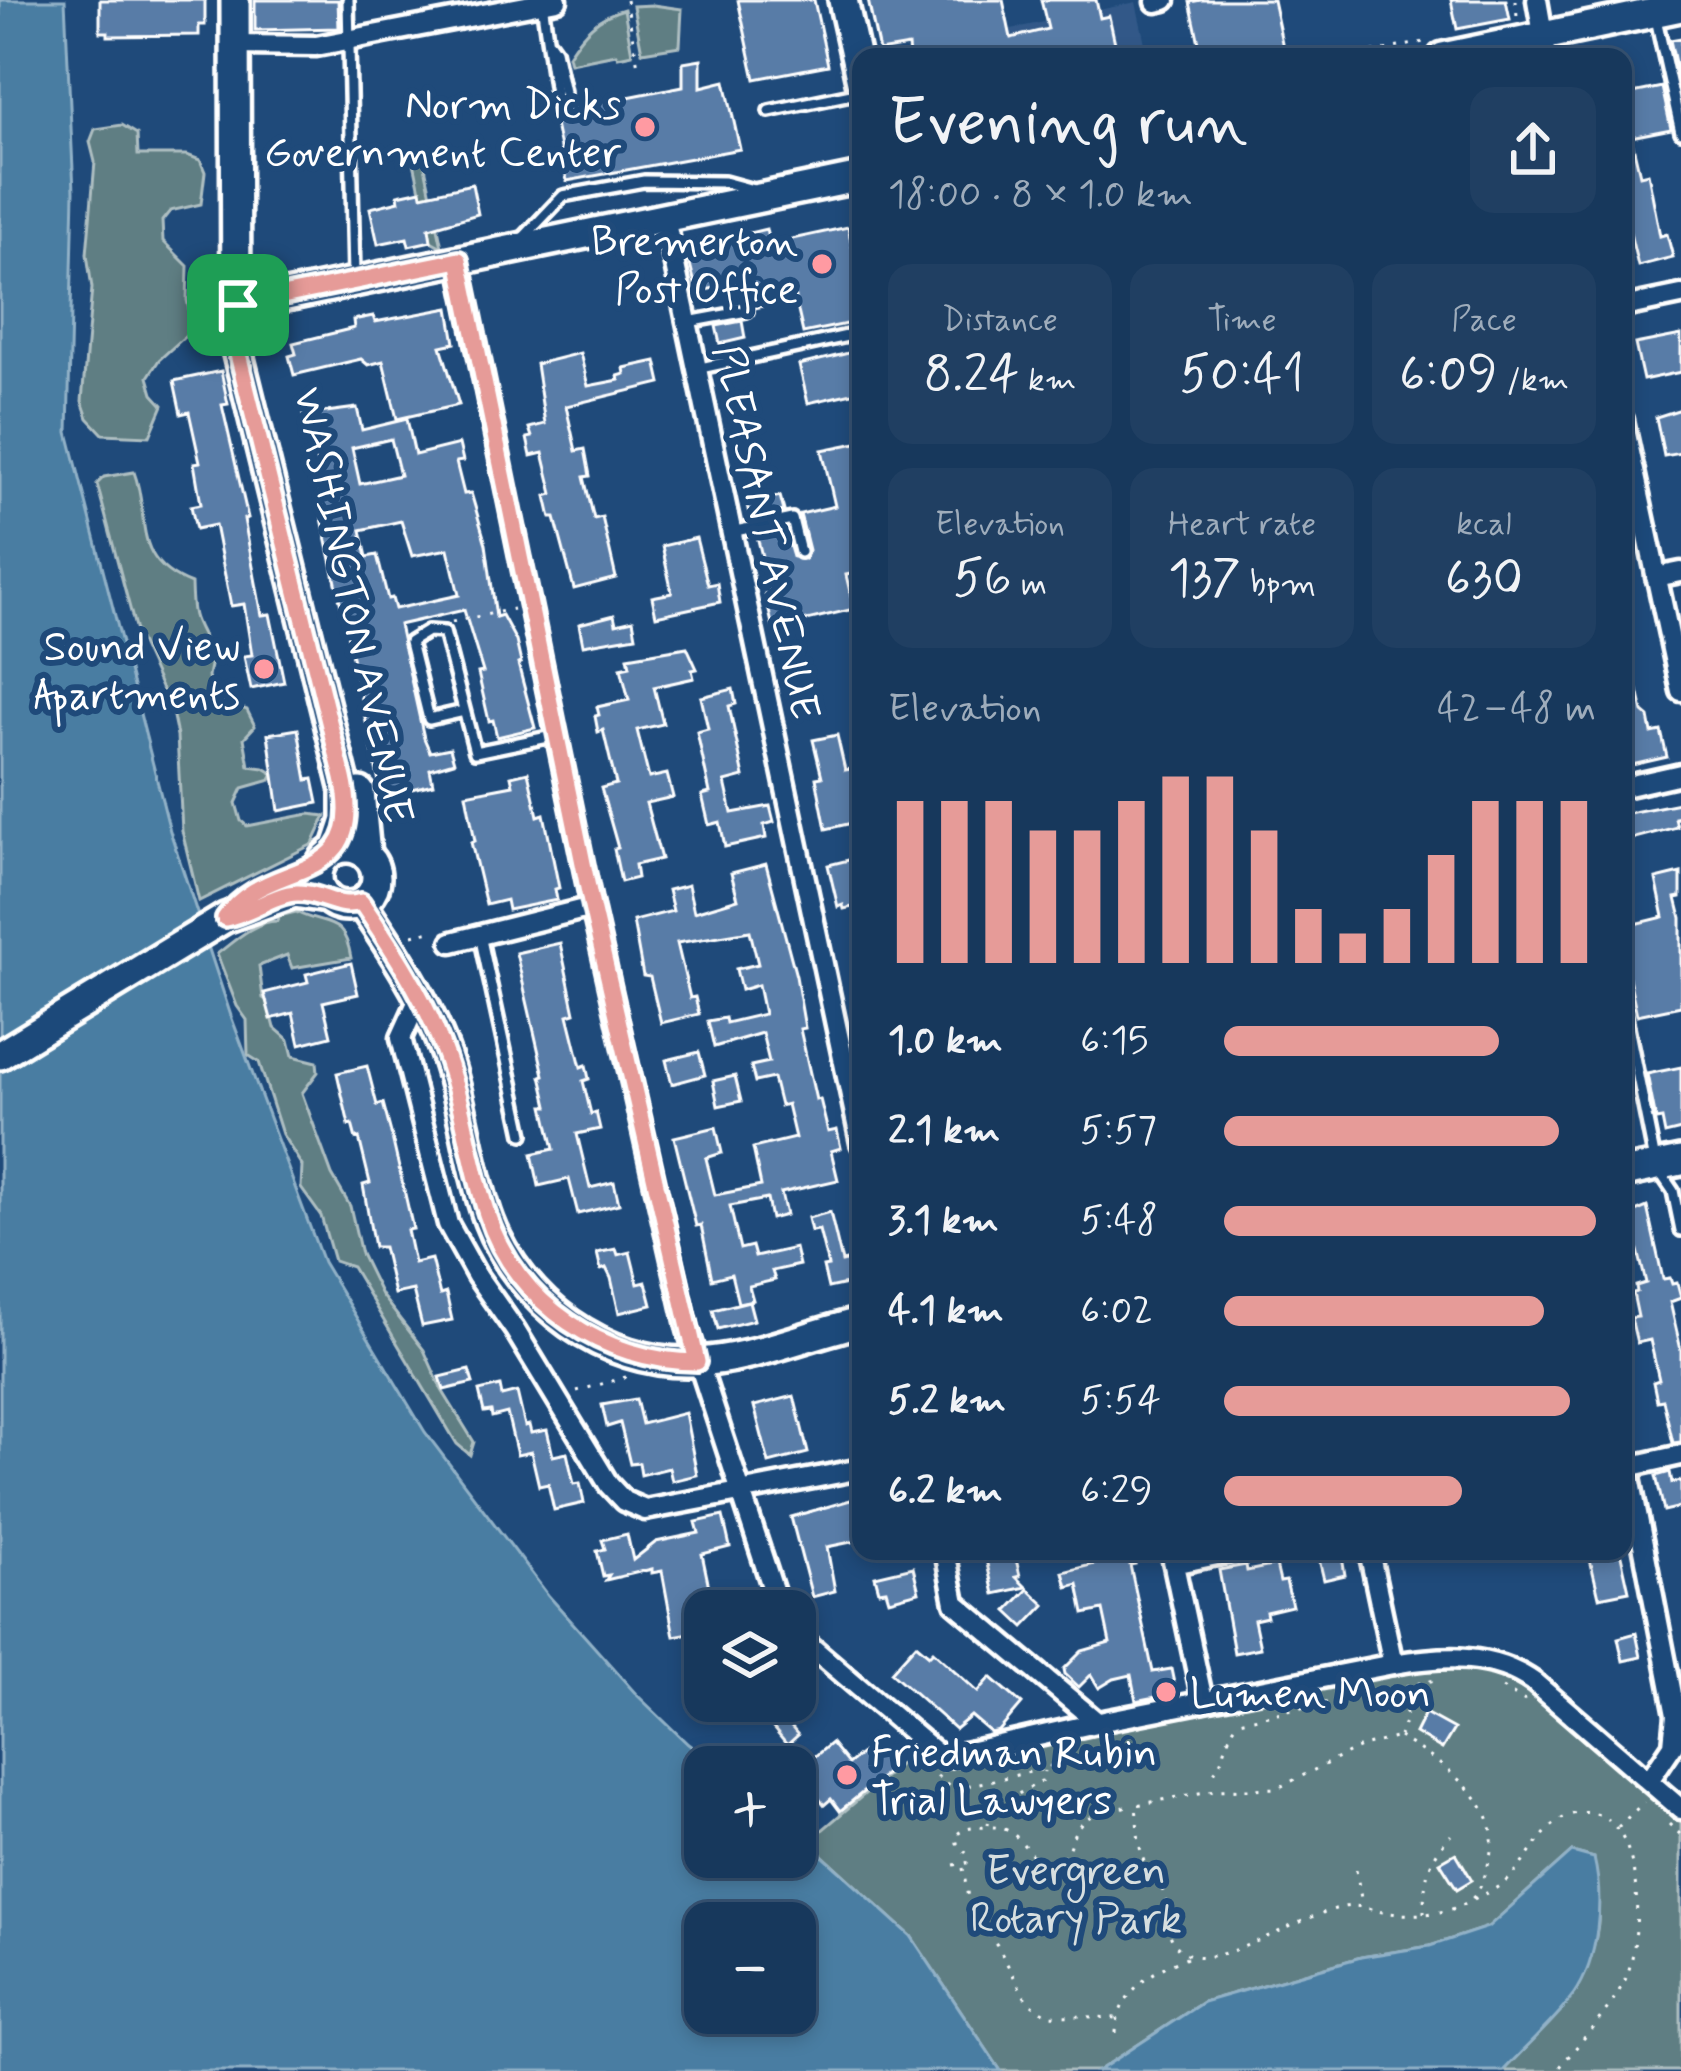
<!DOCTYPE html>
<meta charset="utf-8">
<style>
body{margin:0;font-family:Mynerve,sans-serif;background:#203f62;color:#f1f3f6;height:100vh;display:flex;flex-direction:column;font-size:45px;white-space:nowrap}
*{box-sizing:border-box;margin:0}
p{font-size:39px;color:#9eacbb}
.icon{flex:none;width:66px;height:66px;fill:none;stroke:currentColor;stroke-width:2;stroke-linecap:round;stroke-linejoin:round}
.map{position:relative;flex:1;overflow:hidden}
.details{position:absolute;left:852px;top:48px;width:780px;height:1512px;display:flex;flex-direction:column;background:#17385c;border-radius:24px;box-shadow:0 6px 18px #0003,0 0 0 3px #365272}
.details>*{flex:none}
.controls{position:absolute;left:684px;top:1590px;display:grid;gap:24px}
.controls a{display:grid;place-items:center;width:132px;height:132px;border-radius:24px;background:#17385c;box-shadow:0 6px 18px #0003,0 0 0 3px #365272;font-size:60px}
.pin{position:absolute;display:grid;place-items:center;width:102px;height:102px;color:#fff;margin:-51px;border-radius:24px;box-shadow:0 6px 18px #0006}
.round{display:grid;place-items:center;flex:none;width:126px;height:126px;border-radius:24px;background:#203f62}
.overview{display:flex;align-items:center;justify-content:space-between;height:204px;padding:0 36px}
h1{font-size:66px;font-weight:600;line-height:90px}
.metrics{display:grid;grid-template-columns:repeat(3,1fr);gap:18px;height:204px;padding:12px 36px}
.metrics div{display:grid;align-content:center;border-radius:24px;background:#203f62;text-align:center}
.metrics b{font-size:51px;font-weight:600}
.metrics small{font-size:33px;font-weight:400}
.metrics p{font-size:33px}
.chart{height:336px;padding:24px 36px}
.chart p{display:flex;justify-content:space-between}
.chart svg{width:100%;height:216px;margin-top:12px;stroke:#e69b98;stroke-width:6}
ul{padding:0 36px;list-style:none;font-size:39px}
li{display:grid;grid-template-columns:192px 144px 1fr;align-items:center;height:90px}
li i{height:30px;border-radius:15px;background:#e69b98}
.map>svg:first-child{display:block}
</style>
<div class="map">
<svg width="1681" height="2071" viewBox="0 0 1681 2071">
<rect width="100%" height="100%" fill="#1f4a7a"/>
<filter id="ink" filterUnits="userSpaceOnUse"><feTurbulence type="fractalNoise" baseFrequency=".00833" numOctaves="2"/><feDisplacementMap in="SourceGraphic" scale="24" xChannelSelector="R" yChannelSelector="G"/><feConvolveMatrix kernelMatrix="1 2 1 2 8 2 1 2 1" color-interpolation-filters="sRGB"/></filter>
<g filter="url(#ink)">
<polygon fill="#305988" points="1136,2 1148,57 882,57"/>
<g fill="#5e7e83" stroke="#aebec1" stroke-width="3">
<polygon points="653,5 682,9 680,46 642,52 633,6"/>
<path d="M 624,9 L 632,54 L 618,57 L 616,54 L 570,63 L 568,55 C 583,32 598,16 624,9 Z"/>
<polygon points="122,125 137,134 138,155 187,155 200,160 205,172 201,204 170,211 162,221 163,241 188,266 187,300 193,329 159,360 148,377 153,394 163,405 150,436 103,434 88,418 82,401 92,288 87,254 95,162 90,142 95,129"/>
<polygon points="413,158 421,158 424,162 442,247 431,241"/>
<path d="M 134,472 C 151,516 129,560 191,584 C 192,626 196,619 212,655 L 208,676 L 211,697 L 247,710 L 255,726 L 244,738 L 249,766 L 264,768 L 274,774 L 271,780 L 243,788 L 236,803 L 241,821 L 247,826 L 309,814 L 326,816 L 313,844 L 199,901 L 182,831 L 177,736 L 172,712 L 137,635 L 97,484 L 104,477 Z"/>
<path d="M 296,912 C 327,928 344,915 351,958 L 292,968 L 287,955 L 259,966 L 263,998 L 268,1001 L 275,1028 L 289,1040 L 293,1056 L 317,1062 L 318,1072 L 302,1093 L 332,1175 L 350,1206 L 361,1254 L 381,1295 L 424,1350 L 442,1390 L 474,1442 L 470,1455 L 457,1444 L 352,1267 L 334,1261 L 321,1216 L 301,1188 L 302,1166 L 282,1134 L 259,1062 L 248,1055 L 247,1020 L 237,1006 L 217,954 C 234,941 255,921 277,921 L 279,916 Z"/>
<path d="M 1393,1664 L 1500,1664 L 1681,1809 L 1681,2071 L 1503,2071 C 1544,2027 1591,1988 1598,1924 C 1600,1903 1595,1879 1594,1858 L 1572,1852 L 1488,1927 L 1430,1946 L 1361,1957 L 1203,2002 L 1098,2071 L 1001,2071 L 911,1936 L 808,1842 L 925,1743 L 943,1758 Z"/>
</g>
<g fill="#487da2" stroke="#91b1c7" stroke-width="3" fill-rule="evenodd">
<path d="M 0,0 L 65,0 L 74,191 L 68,432 L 170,831 L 231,1016 L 323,1262 L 425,1432 L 548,1595 L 637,1695 L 688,1744 L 719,1767 L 705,1767 L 705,1857 L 795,1857 L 795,1831 L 911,1936 L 1001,2071 L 0,2071 ZM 705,1923 L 795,1923 L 795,2013 L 705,2013 Z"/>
<path d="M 1572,1852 L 1594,1858 C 1604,1899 1599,1959 1574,1995 C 1554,2022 1526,2046 1503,2071 L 1098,2071 L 1203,2002 L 1361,1957 L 1430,1946 L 1488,1927 Z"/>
</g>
<g fill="#597ba7" stroke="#fff" stroke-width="3" fill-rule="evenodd">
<polygon points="100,0 205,0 205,25 199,25 199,35 108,36 108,32 100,32"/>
<polygon points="255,0 338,0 339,28 255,30"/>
<polygon points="738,0 814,0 828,65 755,79"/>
<polygon points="868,0 1003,0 1011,38 1048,29 1041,0 1096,0 1100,18 1109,16 1118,57 909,57 908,46 879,51"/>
<polygon points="1201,0 1273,0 1285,57 1202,57 1190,2"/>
<polygon points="1451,0 1506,0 1510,19 1457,29"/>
<polygon points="1681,38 1681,90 1670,40"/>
<polygon points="701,59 701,87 725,81 740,149 567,181 551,106 588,105 683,86 683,62"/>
<polygon points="1662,87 1671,129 1631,137 1640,175 1648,173 1660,236 1667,234 1673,257 1638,266 1623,204 1623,95"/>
<polygon points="472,184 478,214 429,228 431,241 409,246 407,238 378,244 370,208 399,201 398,195 421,190 422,195"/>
<polygon points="848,227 861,288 861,321 803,333 795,298 755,308 750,303 745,281 697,292 686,248 766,229 769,244"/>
<polygon points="449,308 455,343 441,346 459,405 397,419 383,361 368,365 361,359 294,375 289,356 296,354 293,343 354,328 353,320 373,316 375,322"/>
<polygon points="742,321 745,338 720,344 716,326"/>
<polygon points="1681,335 1681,372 1643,380 1635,344"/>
<polygon points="861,350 861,391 808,403 799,365"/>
<polygon points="580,353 588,386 619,380 618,376 625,374 624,368 656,361 661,383 566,406 576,451 585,449 590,476 584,477 594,519 602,517 616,578 574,589 555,518 551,518 546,496 553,494 543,453 531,456 527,438 532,437 529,428 545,424 536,364"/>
<polygon points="221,371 228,404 222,405 248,518 244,519 262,615 270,614 284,682 251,689 244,656 252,655 244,604 231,606 215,525 196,529 191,506 201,504 194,463 200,462 189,412 181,414 174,381"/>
<path d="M 357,408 L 362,430 L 407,419 L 415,455 L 459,444 L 463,461 L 456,462 L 464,494 L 471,493 L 486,544 L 496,617 L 502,615 L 516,641 L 521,663 L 518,664 L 535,728 L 497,737 L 493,720 L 489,721 L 478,673 L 483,672 L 464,610 L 399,625 L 424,738 L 430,752 L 450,748 L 454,762 L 430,769 L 433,784 L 382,796 L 322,518 L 326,517 L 320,493 L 322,480 L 303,415 ZM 391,439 L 400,475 L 360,484 L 352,448 ZM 401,521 L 412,556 L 448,549 L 459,595 L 395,609 L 392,598 L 388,599 L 377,555 L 367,557 L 361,530 Z"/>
<polygon points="1681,409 1681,453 1664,456 1656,417"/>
<polygon points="861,442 861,572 846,575 854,609 773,628 765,594 771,593 757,536 785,530 793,557 805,559 809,550 800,514 835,506 822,450"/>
<polygon points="780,496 784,511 750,519 747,504"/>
<polygon points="696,538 708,585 717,583 720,602 656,616 652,597 672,593 662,546"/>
<polygon points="614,615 616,624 633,620 636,636 583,645 579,624"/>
<polygon points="687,647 697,669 692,670 694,678 654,687 663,724 637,730 649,778 667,774 673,797 646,803 661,859 635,865 637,878 621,882 614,849 618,848 601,788 616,784 603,730 598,732 595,716 599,715 597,707 629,700 621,668 630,666 628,657"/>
<polygon points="1623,651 1629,651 1643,712 1649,717 1652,733 1661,731 1667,757 1623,767"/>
<polygon points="733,689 736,704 729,706 744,777 725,782 732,813 770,806 774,822 764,825 766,838 725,847 720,822 709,825 702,795 710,793 697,732 708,729 701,697"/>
<polygon points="298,729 307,780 313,779 318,803 279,811 268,734"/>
<polygon points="837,735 845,770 851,769 861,821 826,829 816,778 822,777 813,740"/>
<polygon points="528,772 538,816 544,814 559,888 555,889 557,900 508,910 506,900 486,905 471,842 475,841 466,794 513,785 511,776"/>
<polygon points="1679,803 1681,817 1675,818 1677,827 1623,841 1623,814"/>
<polygon points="861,857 861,905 844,909 843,905 838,907 828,865"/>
<polygon points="766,864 796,976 805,1028 800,1029 816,1100 820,1099 828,1132 837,1130 841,1148 831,1151 838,1180 781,1193 786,1215 771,1219 767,1199 730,1206 740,1249 752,1246 755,1257 795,1248 799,1265 772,1271 775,1280 749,1286 753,1300 738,1303 731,1274 712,1279 701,1225 696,1226 674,1137 716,1127 722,1153 706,1158 715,1195 761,1186 753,1148 795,1138 787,1104 780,1106 773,1078 755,1082 751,1066 769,1062 762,1033 714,1047 708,1021 725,1018 726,1023 764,1014 758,985 741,990 736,969 758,964 750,931 677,943 690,998 695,997 699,1014 661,1023 650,977 643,976 633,921 673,911 668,890 688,885 694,912 738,899 731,873"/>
<polygon points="1681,873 1681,897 1676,898 1681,918 1681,1006 1637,1015 1623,950 1623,927 1664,917 1656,879"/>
<polygon points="560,943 575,1013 568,1015 581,1067 586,1065 589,1079 583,1081 591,1114 596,1112 600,1129 577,1134 590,1188 614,1182 619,1204 578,1214 569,1179 539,1186 532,1154 554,1149 544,1106 548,1106 541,1076 544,1075 516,953"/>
<polygon points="351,963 358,994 323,1002 331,1036 300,1044 293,1013 271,1019 264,993 308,982 306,974"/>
<polygon points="699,1052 705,1075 672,1084 666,1060"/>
<polygon points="367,1066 377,1105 383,1103 391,1133 413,1229 407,1230 414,1263 431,1259 440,1295 446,1293 452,1320 422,1326 413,1290 394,1294 383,1247 374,1247 363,1185 370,1183 359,1138 356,1139 352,1124 349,1125 337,1073"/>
<polygon points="1681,1067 1681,1130 1665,1134 1662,1119 1656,1120 1647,1074"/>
<polygon points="735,1076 741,1101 718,1106 713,1081"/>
<polygon points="1647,1207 1663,1279 1670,1278 1672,1284 1677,1283 1681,1298 1670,1302 1681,1350 1681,1442 1673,1443 1663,1400 1657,1401 1653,1382 1659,1380 1650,1340 1637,1343 1631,1318 1638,1317 1633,1293 1637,1292 1636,1286 1646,1283 1633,1230 1625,1231 1623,1217"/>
<polygon points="830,1212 842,1262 855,1259 860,1281 828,1288 823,1267 828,1266 819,1230 811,1231 808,1218"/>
<polygon points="616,1249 618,1255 630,1252 638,1284 646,1282 652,1305 619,1313 611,1278 606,1268 601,1270 597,1253"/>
<polygon points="749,1301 754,1320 718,1329 713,1310"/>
<polygon points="469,1370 473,1383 444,1390 440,1377"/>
<polygon points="500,1386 502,1396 517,1392 525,1426 529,1425 531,1433 547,1430 553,1456 567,1453 574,1484 580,1483 584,1503 554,1510 548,1484 539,1486 531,1452 517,1455 507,1413 492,1417 491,1411 484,1412 479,1391"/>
<polygon points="794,1396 808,1453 769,1463 754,1406"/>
<polygon points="636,1399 642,1424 685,1413 697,1475 672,1481 669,1468 641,1475 639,1463 630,1464 620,1423 607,1427 602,1405"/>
<polygon points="1670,1472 1672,1483 1681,1481 1681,1507 1664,1511 1656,1476"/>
<polygon points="861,1497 861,1540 827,1547 835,1591 812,1597 791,1517"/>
<polygon points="723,1516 730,1547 702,1554 714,1611 705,1611 705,1630 674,1636 662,1571 652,1573 652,1569 606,1580 609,1575 603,1576 597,1551 605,1549 602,1540 627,1534 633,1560 656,1542 699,1533 696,1522"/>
<polygon points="984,1551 1014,1551 1020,1576 1016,1577 1026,1587 994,1594"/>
<polygon points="1102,1551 1132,1551 1135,1564 1130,1565 1153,1672 1171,1669 1176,1693 1136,1701 1131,1675 1114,1679 1099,1688 1091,1675 1079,1687 1065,1674 1064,1669 1082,1651 1110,1643 1103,1610 1084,1614 1078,1584 1067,1587 1063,1572 1099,1563 1098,1559 1104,1558"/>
<polygon points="1317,1551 1341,1551 1345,1575 1324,1580"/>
<polygon points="1588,1551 1620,1551 1629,1591 1599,1597"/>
<polygon points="1246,1565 1247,1571 1276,1565 1280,1582 1286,1581 1292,1606 1266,1612 1267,1617 1254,1620 1260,1648 1234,1653 1219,1570"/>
<polygon points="913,1567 919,1592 889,1600 886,1590 879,1591 875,1576"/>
<polygon points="1028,1589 1045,1605 1024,1627 1007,1611"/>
<polygon points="1636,1633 1641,1657 1623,1661 1618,1638"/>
<polygon points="916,1644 929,1655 933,1651 978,1692 991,1677 1022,1704 999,1731 991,1733 971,1716 955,1729 891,1672"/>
<polygon points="1425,1713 1454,1729 1442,1749 1415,1733"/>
<polygon points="783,1717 798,1735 787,1745 772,1727"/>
<polygon points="831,1743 848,1764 874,1743 894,1767 840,1811 831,1799 824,1805 810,1787 816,1783 803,1766"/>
<polygon points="1456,1853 1472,1880 1457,1889 1440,1862"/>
</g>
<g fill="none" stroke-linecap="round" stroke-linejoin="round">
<defs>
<g id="lane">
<polyline points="348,0 354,276"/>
<polyline points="542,3 555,93"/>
<polyline points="1655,14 1681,132"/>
<polyline points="550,43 555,50 564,92"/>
<polyline points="769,111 861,92"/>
<polyline points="524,237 563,196 644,181 724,182 757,191"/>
<polyline points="688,322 747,311"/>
<polyline points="696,369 861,333"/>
<polyline points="731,532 792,519 800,552"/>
<polyline points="464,711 429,719 410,642 428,631 444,632 475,752 558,735"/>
<polyline points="480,935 523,1134"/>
<polyline points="1623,1002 1656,1166 1673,1191 1681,1230"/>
</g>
<g id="street">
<polyline points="1537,0 1547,57"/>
<polyline points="1156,2 1165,0"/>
<polyline points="235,45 316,46 557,0"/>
<polyline points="665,218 861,1143"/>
<polyline points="459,259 592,907 688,1330 780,1611"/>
<polyline points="1623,307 1681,295"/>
<polyline points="1623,420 1681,691"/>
<polyline points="1656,577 1681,572"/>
<polyline points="1623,787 1681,774"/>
<polyline points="452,942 592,907"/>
<polyline points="420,996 401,1038 448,1224 477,1276 515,1330 609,1485 624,1501 645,1510 861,1469"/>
<polyline points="1623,1441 1676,1715 1673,1745 1650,1779"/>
<polyline points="1623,1468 1681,1455"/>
<polyline points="945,1551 955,1603 1097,1722"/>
<polyline points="1171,1551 1203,1701"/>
<polyline points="1369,1551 1393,1664"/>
<polyline points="1174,1564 1236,1551"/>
<path d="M 795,1633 L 942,1758 L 1109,1720 L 1393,1664 C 1443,1656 1492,1652 1535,1683 L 1681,1809"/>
</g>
<g id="secondary">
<polyline points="235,0 236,346 346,791 346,820 336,850"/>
<polyline points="843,0 861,81"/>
<polyline points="1443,57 1681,7"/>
<polyline points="238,306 861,177"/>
<polyline points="360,792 366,855"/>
<circle cx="347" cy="877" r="29"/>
<path d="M 361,903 C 391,948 422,993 442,1045 C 464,1102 468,1164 489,1221 C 521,1304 604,1365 693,1362 C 747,1361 808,1334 861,1322"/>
<polyline points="0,1055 225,918 294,893 327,898"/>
<polyline points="1623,1173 1681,1161"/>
</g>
</defs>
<use href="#lane" stroke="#fff" stroke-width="18"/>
<use href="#street" stroke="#fff" stroke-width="27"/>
<use href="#secondary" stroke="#fff" stroke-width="36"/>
<g stroke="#fff" stroke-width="3" stroke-dasharray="3 9" stroke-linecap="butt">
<polyline points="626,0 638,66"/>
<polyline points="1516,0 1517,17"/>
<polyline points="1349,57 1424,42"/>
<polyline points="452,622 513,609"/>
<polyline points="413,935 435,930"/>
<polyline points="577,1391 626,1377"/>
<polyline points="1502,1688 1525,1701"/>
<polyline points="1398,1689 1407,1717 1399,1736"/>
<path d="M 1399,1737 C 1432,1757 1496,1797 1492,1842 C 1491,1859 1483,1891 1469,1901 C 1449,1915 1413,1916 1389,1913 C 1377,1912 1366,1906 1353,1906 C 1310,1907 1225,1970 1188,1954 C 1162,1942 1171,1920 1166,1899 C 1163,1887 1153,1878 1147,1868 C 1137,1849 1138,1826 1136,1805 L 1215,1790 L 1278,1788 L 1362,1746 Z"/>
<path d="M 1214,1772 C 1228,1755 1224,1736 1239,1721 L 1440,1679"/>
<polyline points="937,1776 952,1789 1049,1768 1062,1751"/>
<polyline points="1669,1824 1681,1835"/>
<polyline points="988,1825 990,1810 1043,1780 1044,1771"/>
<polyline points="1618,1827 1644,1802"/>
<path d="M 954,1865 L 967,1863 L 968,1855 L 957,1843 L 956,1835 C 966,1827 973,1828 986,1827 C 1014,1825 1020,1842 1036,1860 C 1080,1867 1062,1837 1085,1820 C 1098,1810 1118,1809 1134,1805"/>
<polyline points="963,1868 970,1910 997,1945 1027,2001 1049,2015 1116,2018"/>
<polyline points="1356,1870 1362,1904"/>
<path d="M 1474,1899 C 1484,1894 1497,1889 1506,1881 C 1530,1861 1544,1818 1578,1813 C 1648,1803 1644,1944 1624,1982 C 1607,2015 1579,2042 1557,2071"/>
<path d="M 1424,1913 C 1424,1880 1427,1860 1451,1835"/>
<path d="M 1116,2033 C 1117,1992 1153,1970 1187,1957"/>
</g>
<use href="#lane" stroke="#1f4a7a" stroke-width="9"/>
<use href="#street" stroke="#1f4a7a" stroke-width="18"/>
<use href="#secondary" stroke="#1f4a7a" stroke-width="27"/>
</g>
</g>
<g fill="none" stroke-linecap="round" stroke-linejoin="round" filter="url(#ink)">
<defs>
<path id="route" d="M 459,260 L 592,907 L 697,1362 C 605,1362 516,1305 487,1214 C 469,1159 463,1100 442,1046 C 423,994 392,948 361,902 C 337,910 322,892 297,893 C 273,894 250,914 225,918 C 266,855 369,891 343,778 L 236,346 L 238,305 Z"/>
</defs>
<use href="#route" stroke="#fff" stroke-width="24"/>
<use href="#route" stroke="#e69b98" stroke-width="15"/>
</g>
<g fill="#ff9aa2" stroke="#1f4a7a" stroke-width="4.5">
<circle cx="645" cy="127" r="12"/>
<circle cx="822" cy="264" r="12"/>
<circle cx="264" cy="669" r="12"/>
<circle cx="1166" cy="1692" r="12"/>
<circle cx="847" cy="1775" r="12"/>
</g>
<g text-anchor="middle" stroke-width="12" stroke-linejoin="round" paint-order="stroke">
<g font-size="42" fill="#fff" stroke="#1f4a7a" text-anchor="end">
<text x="621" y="118">Norm Dicks<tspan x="621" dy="48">Government Center</tspan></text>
<text x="798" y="255">Bremerton<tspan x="798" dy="48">Post Office</tspan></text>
<text x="240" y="660">Sound View<tspan x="240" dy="48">Apartments</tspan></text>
<text x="1190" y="1707" text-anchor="start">Lumen Moon</text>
<text x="871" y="1766" text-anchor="start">Friedman Rubin<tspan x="871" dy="48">Trial Lawyers</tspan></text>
</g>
<g font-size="42" fill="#fff" stroke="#1f4a7a">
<text transform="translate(768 532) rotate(78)" y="15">PLEASANT AVENUE</text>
<text transform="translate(355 605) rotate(78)" y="15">WASHINGTON AVENUE</text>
</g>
<g font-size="42" fill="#d7dfe0" stroke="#1f4a7a">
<text x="1076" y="1884">Evergreen<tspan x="1076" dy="48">Rotary Park</tspan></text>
</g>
</g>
</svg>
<div class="controls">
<a><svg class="icon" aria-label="layers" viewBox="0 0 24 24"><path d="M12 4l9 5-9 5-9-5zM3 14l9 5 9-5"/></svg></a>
<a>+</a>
<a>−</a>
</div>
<div class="pin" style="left:238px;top:305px;background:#1e9e55"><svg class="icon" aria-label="arrive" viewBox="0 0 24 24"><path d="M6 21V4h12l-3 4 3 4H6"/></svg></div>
<section class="details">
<div class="overview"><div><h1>Evening run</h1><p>18:00 · 8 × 1.0 km</p></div><a class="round"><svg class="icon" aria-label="share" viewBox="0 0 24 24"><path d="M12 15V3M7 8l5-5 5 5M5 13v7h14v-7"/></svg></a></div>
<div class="metrics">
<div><p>Distance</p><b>8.24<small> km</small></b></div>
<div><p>Time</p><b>50:41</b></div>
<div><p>Pace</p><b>6:09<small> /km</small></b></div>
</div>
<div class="metrics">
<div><p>Elevation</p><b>56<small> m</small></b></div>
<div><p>Heart rate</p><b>137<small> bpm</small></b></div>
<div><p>kcal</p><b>630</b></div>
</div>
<div class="chart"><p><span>Elevation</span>42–48 m</p>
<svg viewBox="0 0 160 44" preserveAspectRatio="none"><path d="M5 44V11M15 44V11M25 44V11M35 44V17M45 44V17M55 44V11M65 44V6M75 44V6M85 44V17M95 44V33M105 44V38M115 44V33M125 44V22M135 44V11M145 44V11M155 44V11"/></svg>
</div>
<ul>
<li><b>1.0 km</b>6:15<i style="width:74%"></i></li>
<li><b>2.1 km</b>5:57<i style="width:90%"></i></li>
<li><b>3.1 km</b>5:48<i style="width:100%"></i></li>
<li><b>4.1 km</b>6:02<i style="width:86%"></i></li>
<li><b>5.2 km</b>5:54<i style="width:93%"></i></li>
<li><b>6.2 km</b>6:29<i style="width:64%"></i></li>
</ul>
</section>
</div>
